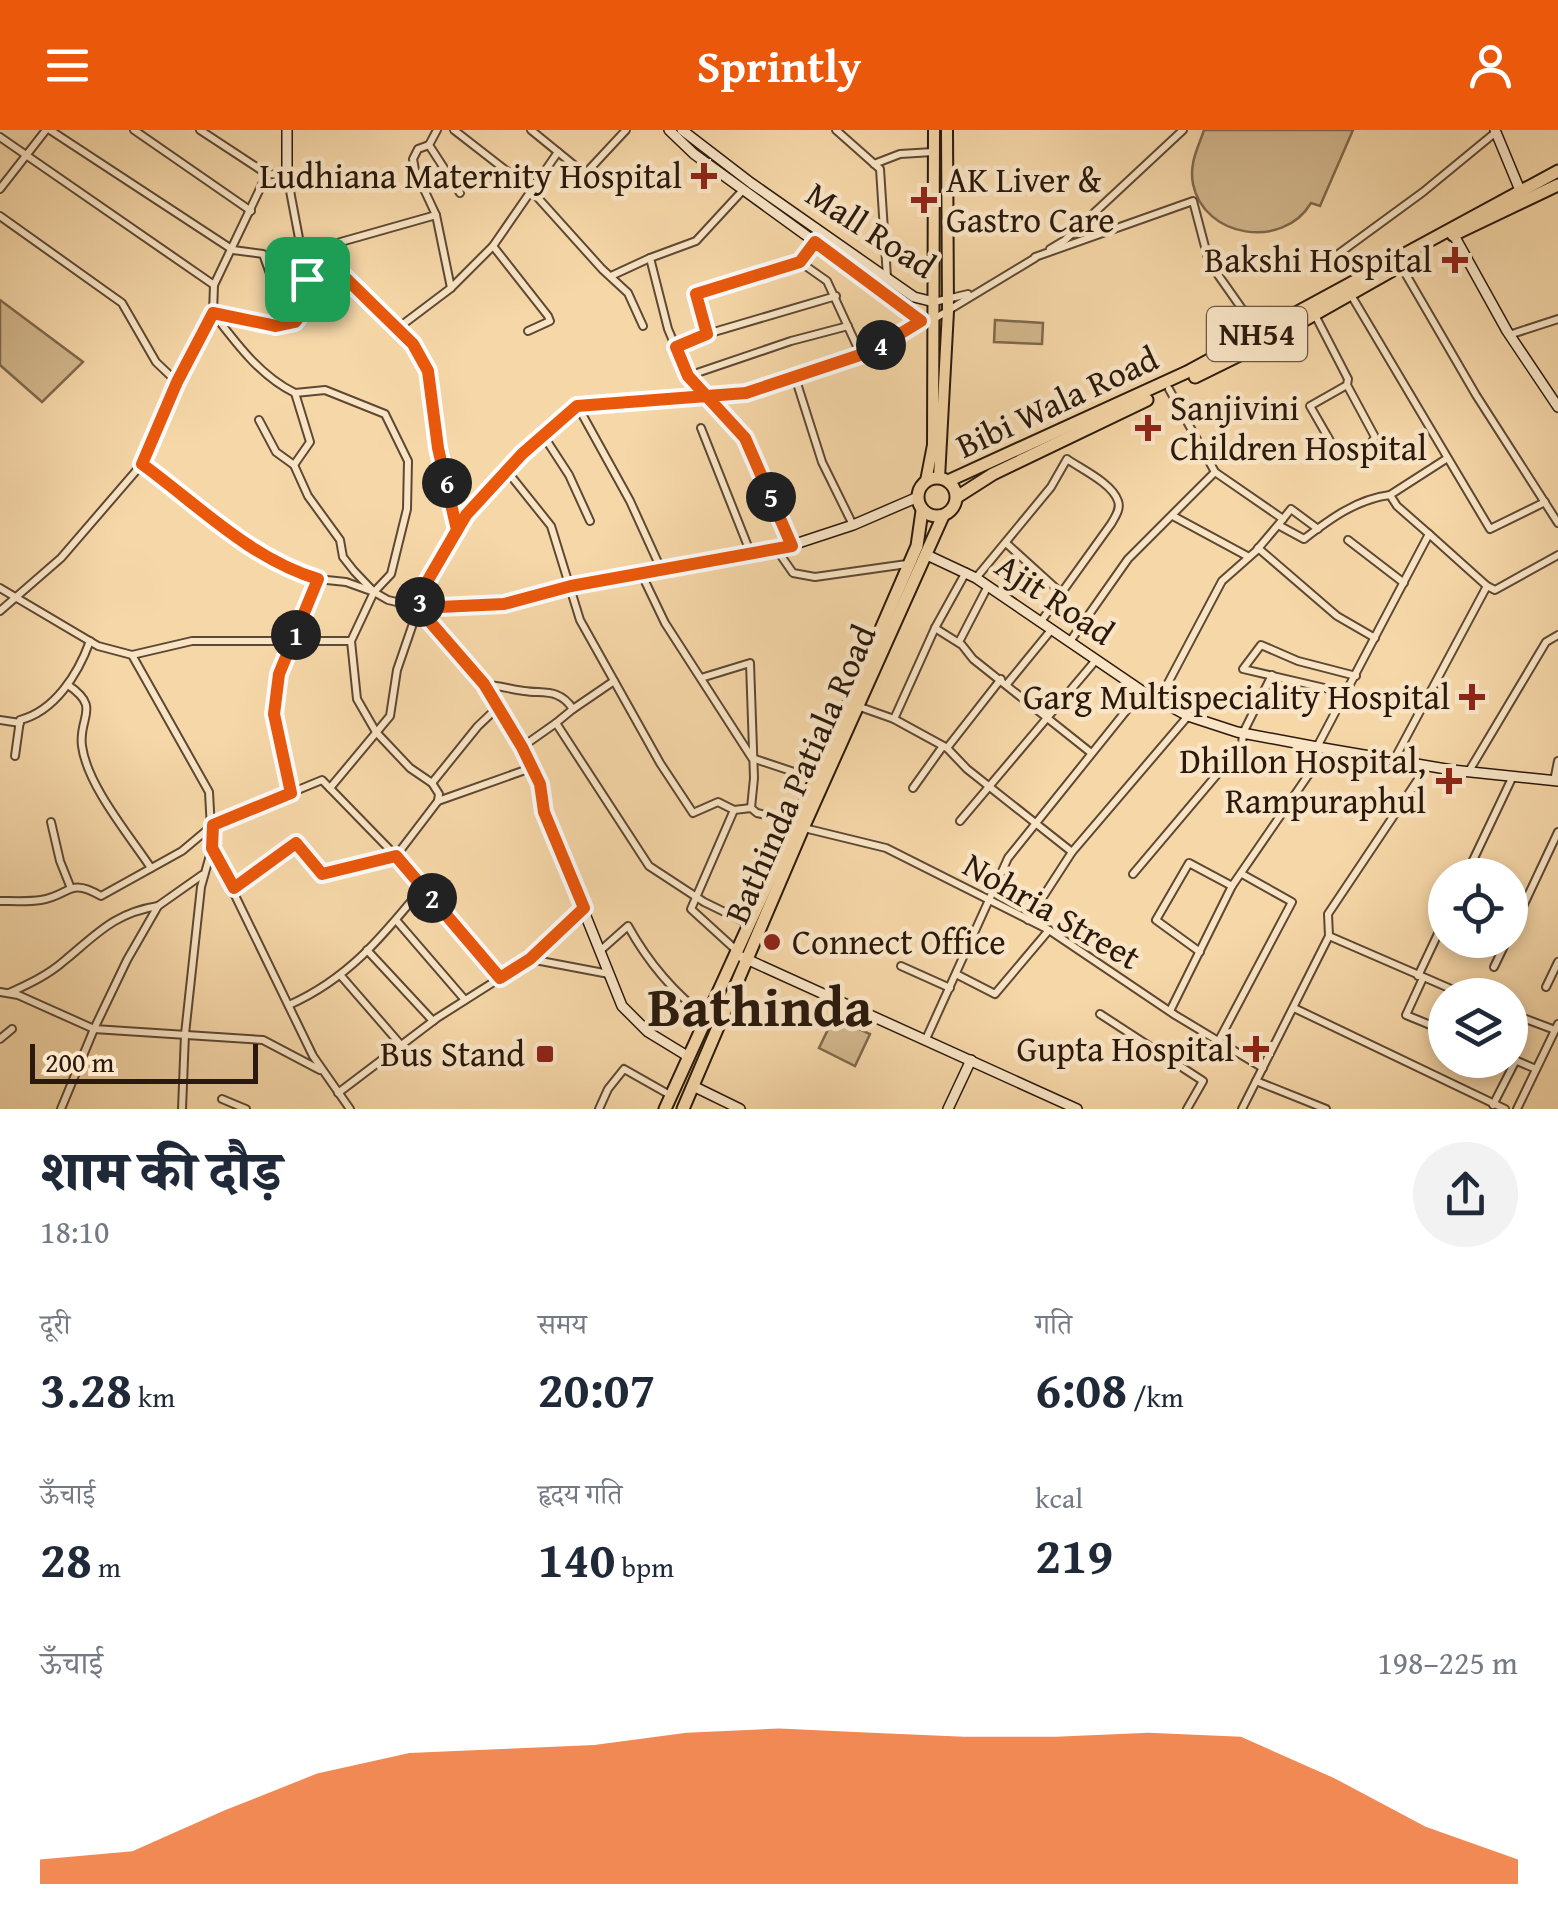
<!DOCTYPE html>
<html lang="hi">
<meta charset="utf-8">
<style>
body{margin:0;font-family:"Gentium Book Plus","Noto Serif Devanagari",serif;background:#f2f2f3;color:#1f2937;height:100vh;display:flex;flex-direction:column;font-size:38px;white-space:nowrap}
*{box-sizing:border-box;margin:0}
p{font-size:32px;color:#747a83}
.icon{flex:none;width:55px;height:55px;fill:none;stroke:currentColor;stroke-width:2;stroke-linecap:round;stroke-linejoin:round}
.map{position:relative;height:979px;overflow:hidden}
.sheet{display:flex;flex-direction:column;background:#fff;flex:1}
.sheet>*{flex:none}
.buttons{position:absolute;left:1428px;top:728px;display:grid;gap:20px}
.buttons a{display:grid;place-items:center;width:100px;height:100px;border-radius:50%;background:#fff;box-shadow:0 5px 15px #0003;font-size:50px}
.scale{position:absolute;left:30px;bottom:25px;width:228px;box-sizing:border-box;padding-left:10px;border:5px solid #2a190c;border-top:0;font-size:28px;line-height:35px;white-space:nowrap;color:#2a190c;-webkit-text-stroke:8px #f9e5c6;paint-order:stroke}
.pin{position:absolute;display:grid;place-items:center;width:85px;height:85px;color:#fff;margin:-42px;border-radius:20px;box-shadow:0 5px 15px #0006}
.km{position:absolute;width:50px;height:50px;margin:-25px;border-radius:50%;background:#222;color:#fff;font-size:28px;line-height:50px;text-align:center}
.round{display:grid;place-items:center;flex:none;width:105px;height:105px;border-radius:52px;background:#f2f2f3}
.head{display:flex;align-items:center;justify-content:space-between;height:170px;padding:0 40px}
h1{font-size:55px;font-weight:800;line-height:75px}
.metrics{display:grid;grid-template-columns:repeat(3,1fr);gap:15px;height:170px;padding:10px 40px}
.metrics div{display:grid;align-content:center}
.metrics b{font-size:50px;font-weight:800}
.metrics small{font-size:28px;font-weight:400}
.metrics p{font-size:28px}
.chart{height:280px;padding:20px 40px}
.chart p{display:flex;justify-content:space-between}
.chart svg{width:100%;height:180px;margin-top:10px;fill:#ea580c;opacity:.7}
header{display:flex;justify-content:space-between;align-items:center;height:130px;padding:0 40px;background:#ea580c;color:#fff;font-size:45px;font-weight:800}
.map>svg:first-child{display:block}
</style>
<header><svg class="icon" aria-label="menu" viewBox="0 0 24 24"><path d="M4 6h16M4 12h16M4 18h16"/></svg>Sprintly<svg class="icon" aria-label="person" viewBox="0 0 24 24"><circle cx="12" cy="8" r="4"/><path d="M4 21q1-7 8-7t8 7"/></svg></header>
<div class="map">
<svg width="1558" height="979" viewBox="0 0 1558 979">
<rect width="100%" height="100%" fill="#f6d7a8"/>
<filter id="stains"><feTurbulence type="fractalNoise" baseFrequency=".002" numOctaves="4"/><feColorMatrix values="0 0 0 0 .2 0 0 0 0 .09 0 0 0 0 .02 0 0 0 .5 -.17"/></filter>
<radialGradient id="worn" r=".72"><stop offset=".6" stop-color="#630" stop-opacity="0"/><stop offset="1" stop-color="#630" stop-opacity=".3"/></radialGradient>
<g fill="#d3b78d" stroke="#7e684c" stroke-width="2.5">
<path d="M 1204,0 L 1353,0 L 1320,76 L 1311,73 C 1283,120 1204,108 1193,54 C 1189,33 1198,18 1204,0 Z"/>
<polygon points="0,170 83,232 42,272 0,235"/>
<polygon points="995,190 1043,193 1042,214 994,212"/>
<polygon points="834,887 870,904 855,936 819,918"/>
</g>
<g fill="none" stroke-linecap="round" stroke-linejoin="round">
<defs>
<g id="street">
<polyline points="50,0 233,120 263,124 288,194"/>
<polyline points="134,0 251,81"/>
<polyline points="200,0 267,44 287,45 302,124 316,119 413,214 428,241 438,318 457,400"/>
<polyline points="437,0 429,15 460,63"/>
<polyline points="454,0 530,59 602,139 628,163 643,196"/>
<polyline points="531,0 585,44 626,0"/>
<polyline points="836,0 880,39 887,147"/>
<polyline points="0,7 214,155"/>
<polyline points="429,15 418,19 413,29 415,40 436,85 451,158"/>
<polyline points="874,34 900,24 933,22"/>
<polyline points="0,59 46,0"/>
<polyline points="744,59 696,111 650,128 668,199 688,246 745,309 792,416"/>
<polyline points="0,86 122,173 156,232 177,252"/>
<polyline points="493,116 548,186 550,191 528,201"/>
<polyline points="316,119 436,85"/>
<polyline points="1050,119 1065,110 1183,0"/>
<polyline points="1035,127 1193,71 1209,132 1259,203"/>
<polyline points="800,132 827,151 861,225"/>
<polyline points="1401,136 1476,265 1558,393"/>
<polyline points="1315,141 1423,62 1496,2"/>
<polyline points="611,146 650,128"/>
<polyline points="1351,165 1490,399 1545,372"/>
<polyline points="934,172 968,164"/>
<path d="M 213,183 C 236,213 260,246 295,263 L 310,312 L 294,335"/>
<path d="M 214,183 L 276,196 L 295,193 C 311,171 307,149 302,124"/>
<polyline points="1315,185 1348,249 1347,255 1310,276 1340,328 1368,318 1375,307 1347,255"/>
<polyline points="934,189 1035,128"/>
<polyline points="398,198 451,158 493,116 558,22"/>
<polyline points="707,204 696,164 800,132 815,112"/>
<polyline points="1509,205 1558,189"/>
<polyline points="676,217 707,204 836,166"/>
<polyline points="688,246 791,211 848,196"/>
<polyline points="795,247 822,332 853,395"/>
<polyline points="577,275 630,371 661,439"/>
<polyline points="259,290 276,322 294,335 308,366 340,410 343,427 354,441 374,462 388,470 418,477"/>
<polyline points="701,298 751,424"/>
<polyline points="543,305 569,345 590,391"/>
<polyline points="143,334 251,418 288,440 317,449 346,452 374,462"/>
<polyline points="507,341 551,396 580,490 660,633 693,683 718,672 734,680 751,678 757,683 794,691"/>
<polyline points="1173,386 1247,426"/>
<polyline points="1283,389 1291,379 1318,399"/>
<path d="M 1280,396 L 1304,409 C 1330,389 1357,369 1390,365"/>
<polyline points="1429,404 1397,376 1390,365 1446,329"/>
<polyline points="1348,410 1404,453"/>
<polyline points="1006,413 1060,462"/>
<polyline points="1258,418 1337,486 1375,508"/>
<polyline points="777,420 793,443 815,447 907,434"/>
<polyline points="641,443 665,493 752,628 815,649"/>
<path d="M 976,448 L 1051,357 L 1067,329 C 1081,339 1112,353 1118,371 C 1121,379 1115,387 1111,394 L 1042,490"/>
<polyline points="0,458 98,516 132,525 209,662 212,718 201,757 185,904 182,979"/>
<polyline points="0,481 61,428 142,334 177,252 213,183 214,155 267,44"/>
<polyline points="935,498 962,515 973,529 1090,622"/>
<polyline points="1071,510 1128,429 1215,342"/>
<polyline points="959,512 988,456"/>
<polyline points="132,525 192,511 351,511 374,462 391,444 407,379 408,331 385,284 325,260 295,263"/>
<polyline points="701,548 750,533 754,648 751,678"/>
<polyline points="1007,554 1052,499"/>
<path d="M 68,555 C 102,578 78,587 82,616 C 87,655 129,705 151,738"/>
<path d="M 484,555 C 498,555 509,559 524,561 C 544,564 559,558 573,579 L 556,593 L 649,736 L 704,772 L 749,794"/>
<polyline points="1346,563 1243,539 1261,515 1298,531 1356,546"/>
<polyline points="1159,570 1222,451 1256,421 1283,389 1215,342 1169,259"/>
<polyline points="860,577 894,589 947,618 967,639 1072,722"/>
<polyline points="573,579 614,551"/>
<polyline points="894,589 935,498 966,442"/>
<polyline points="0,590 20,593"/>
<polyline points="522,617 556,593"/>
<polyline points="947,618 1001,549"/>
<path d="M 15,626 L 20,590 C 55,581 78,544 90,511"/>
<polyline points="1394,630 1487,456 1495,460 1558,425"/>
<polyline points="1469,641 1546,512 1558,505"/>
<polyline points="1554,651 1558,631"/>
<polyline points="432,653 478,596 498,577"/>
<polyline points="330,658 390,586 397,540 428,450 465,385 522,324 577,275 746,263 872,221 921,191"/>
<polyline points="913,658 943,616"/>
<polyline points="291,663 273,583 279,544 317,449"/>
<polyline points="438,671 531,638"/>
<polyline points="734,680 691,779 736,820"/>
<polyline points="960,691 1096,530"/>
<polyline points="51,692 60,731 70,756"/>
<polyline points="804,698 886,718 1049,800 1175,885 1263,938"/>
<polyline points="213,720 313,926 350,979"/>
<polyline points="1133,744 1242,615 1243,603 1272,545"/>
<polyline points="1466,745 1513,646"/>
<polyline points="234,758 296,713 323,745 396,726 438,671 439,664 432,653 410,638 376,602 357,569 351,511"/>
<path d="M 0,771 C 13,771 28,772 41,770 C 71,765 68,747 101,766 L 182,721 L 213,695 L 322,650 L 396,726 L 500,848"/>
<polyline points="396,790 465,870"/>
<polyline points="1028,790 1072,722 1188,586"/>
<polyline points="1510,804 1558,702"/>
<polyline points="1329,806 1465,865"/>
<polyline points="367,820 433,891"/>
<path d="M 601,820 L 628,796 C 648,832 674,863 706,887"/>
<polyline points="1200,822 1156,790 1189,733 1232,756"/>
<polyline points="530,829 583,779"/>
<polyline points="901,836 950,858"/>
<polyline points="1494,837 1507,810"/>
<polyline points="956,844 995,864 1049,800"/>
<polyline points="1418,846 1445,789"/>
<polyline points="342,847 401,915"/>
<polyline points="1423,848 1406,885 1445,901"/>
<polyline points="1546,857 1558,832"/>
<polyline points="0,862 18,865 94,899 263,910 320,940"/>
<path d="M 9,863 C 29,854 48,845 64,831 C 97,804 114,783 158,776"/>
<path d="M 289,875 C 348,849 382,807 423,757"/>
<polyline points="1294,878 1505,979"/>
<polyline points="1170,881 1232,756 1320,628 1317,617 1429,404 1487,456"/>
<polyline points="1510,883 1555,900"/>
<polyline points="1100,884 1203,951 1187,979"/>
<polyline points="0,909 12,899"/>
<polyline points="926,909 1008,728 1142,561"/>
<polyline points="1218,912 1292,772 1242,744"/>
<polyline points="1510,928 1536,939"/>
<polyline points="1256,951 1326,979"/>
<polyline points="338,963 437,888 530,829 609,844"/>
<polyline points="222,969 246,979"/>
<polyline points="1493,975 1516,930"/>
<polyline points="61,979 94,899 127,830 158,776 202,745"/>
<polyline points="599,979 608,959 624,939 670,965"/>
<polyline points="1242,979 1329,806 1328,784 1427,636"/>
<polyline points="1517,979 1558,894"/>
</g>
<g id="secondary">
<polyline points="669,0 694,24 869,151 904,181 921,191 933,189"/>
<polyline points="682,0 751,53 914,167 934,172"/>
<polyline points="1495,0 1522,65"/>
<polyline points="287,45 287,0"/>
<polyline points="1451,100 1507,201 1558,277"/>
<polyline points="927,425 976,448 1142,561 1188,586 1237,602 1317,617 1452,640 1558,651"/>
<path d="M 418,477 C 469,537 532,602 544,682 L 622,876 L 648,902 L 689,927"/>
<polyline points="418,477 504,474 571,456 690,433 777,420 853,395 918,367"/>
<polyline points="742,827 1077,979"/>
<polyline points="693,956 740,979"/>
<polyline points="948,979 971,930"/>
</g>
<g id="primary">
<polyline points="939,348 948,181 947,0"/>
<polyline points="926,351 933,315 934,0"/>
</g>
<g id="highway">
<polyline points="1453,105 1558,55"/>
<polyline points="1195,247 1266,212 1416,127"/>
<circle cx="937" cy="367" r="19"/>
<polyline points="948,351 1187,242 1558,41"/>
<polyline points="957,367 993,344 1147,270"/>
<polyline points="665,979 828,621 917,416 922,381"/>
<polyline points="683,979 803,698 943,386"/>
</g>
</defs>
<use href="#street" stroke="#5d4833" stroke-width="10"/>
<use href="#secondary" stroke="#2a190c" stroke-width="12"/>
<use href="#primary" stroke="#2a190c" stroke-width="14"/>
<use href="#highway" stroke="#2a190c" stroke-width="15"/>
<use href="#street" stroke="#f9e5c6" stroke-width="6"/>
<use href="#secondary" stroke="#f9e5c6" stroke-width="9"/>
<use href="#primary" stroke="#f6d7a8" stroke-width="10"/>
<use href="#highway" stroke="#f6d7a8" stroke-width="11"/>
</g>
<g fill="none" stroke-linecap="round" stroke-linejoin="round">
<defs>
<path id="route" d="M 307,149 L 305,179 L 295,192 L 276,196 L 213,183 L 177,252 L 142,334 C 198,375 251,429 318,449 L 279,544 L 274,584 L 291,663 L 213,695 L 212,718 L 234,758 L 296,713 L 322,744 L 396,726 L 500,848 L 530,829 L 584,778 L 544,682 L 540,654 L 522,617 L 484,554 L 418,478 L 428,450 L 466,385 L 522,324 L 577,276 L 746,263 L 872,221 L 921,191 L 815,112 L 800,132 L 696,164 L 707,204 L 676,217 L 688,246 L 745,308 L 792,416 L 571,456 L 504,474 L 418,478 L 428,450 L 457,400 L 438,318 L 428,241 L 413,214 L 316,119 L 302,124 L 307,149"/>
</defs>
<use href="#route" stroke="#fff" stroke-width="20"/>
<use href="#route" stroke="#ea580c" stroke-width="12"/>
</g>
<g fill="#8f2418" stroke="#f9e5c6" stroke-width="4">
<path d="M699 31h10v10h10v10h-10v10h-10v-10h-10v-10h10z"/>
<path d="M919 55h10v10h10v10h-10v10h-10v-10h-10v-10h10z"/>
<path d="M1450 115h10v10h10v10h-10v10h-10v-10h-10v-10h10z"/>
<path d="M1143 283h10v10h10v10h-10v10h-10v-10h-10v-10h10z"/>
<path d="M1467 552h10v10h10v10h-10v10h-10v-10h-10v-10h10z"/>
<path d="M1444 636h10v10h10v10h-10v10h-10v-10h-10v-10h10z"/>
<circle cx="772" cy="812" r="10"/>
<path d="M1251 904h10v10h10v10h-10v10h-10v-10h-10v-10h10z"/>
<rect x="535" y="914" width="20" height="20" rx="5"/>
</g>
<g text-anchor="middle" stroke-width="9" stroke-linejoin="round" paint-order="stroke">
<rect fill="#f9e5c6" stroke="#685644" stroke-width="2.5" x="1207" y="177" width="100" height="54" rx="8"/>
<g font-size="32" font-weight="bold" fill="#2a190c">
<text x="1257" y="215">NH54</text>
</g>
<g font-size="35" fill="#2a190c" stroke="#f9e5c6" text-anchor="end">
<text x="682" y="58">Ludhiana Maternity Hospital</text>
<text x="946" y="62" text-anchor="start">AK Liver &amp;<tspan x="946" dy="40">Gastro Care</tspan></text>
<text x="1432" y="142">Bakshi Hospital</text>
<text x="1170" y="290" text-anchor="start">Sanjivini<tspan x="1170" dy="40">Children Hospital</tspan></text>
<text x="1450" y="579">Garg Multispeciality Hospital</text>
<text x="1426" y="643">Dhillon Hospital,<tspan x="1426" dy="40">Rampuraphul</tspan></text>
<text x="792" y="824" text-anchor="start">Connect Office</text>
<text x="1234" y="931">Gupta Hospital</text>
<text x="525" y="936">Bus Stand</text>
</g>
<g font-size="35" fill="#2a190c" stroke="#f9e5c6">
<text transform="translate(871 100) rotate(33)" y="12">Mall Road</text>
<text transform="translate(1057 272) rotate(-25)" y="12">Bibi Wala Road</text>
<text transform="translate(1055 469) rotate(34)" y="12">Ajit Road</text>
<text transform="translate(800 644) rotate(-66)" y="12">Bathinda Patiala Road</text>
<text transform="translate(1052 781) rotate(30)" y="12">Nohria Street</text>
</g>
<g font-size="55" font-weight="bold" fill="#2a190c" stroke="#f9e5c6">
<text x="760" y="896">Bathinda</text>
</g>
</g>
<rect width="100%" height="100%" filter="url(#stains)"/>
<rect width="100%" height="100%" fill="url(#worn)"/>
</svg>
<div class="buttons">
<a><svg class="icon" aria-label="locate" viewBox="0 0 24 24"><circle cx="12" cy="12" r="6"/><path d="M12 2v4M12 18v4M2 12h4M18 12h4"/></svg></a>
<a><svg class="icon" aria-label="layers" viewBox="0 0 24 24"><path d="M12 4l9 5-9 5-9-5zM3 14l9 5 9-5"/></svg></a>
</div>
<div class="scale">200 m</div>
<div class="pin" style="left:307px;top:149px;background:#1e9e55"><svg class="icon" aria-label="arrive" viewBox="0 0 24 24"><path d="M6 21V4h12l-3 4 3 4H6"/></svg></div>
<b class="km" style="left:296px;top:505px">1</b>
<b class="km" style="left:432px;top:768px">2</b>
<b class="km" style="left:420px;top:472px">3</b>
<b class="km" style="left:881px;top:215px">4</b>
<b class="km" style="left:771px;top:367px">5</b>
<b class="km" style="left:447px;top:353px">6</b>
</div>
<section class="sheet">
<div class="head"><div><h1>शाम की दौड़</h1><p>18:10</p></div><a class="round"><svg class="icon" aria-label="share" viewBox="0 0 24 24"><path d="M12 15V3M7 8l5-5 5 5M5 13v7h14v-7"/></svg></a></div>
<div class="metrics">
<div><p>दूरी</p><b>3.28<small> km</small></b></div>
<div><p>समय</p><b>20:07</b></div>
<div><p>गति</p><b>6:08<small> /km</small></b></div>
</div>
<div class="metrics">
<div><p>ऊँचाई</p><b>28<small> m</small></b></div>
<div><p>हृदय गति</p><b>140<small> bpm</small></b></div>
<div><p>kcal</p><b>219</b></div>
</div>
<div class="chart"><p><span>ऊँचाई</span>198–225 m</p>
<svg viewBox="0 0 160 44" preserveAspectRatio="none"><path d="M0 44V38L10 36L20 26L30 17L40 12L50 11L60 10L70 7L80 6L90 7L100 8L110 8L120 7L130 8L140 18L150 30L160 38V44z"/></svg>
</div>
</section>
